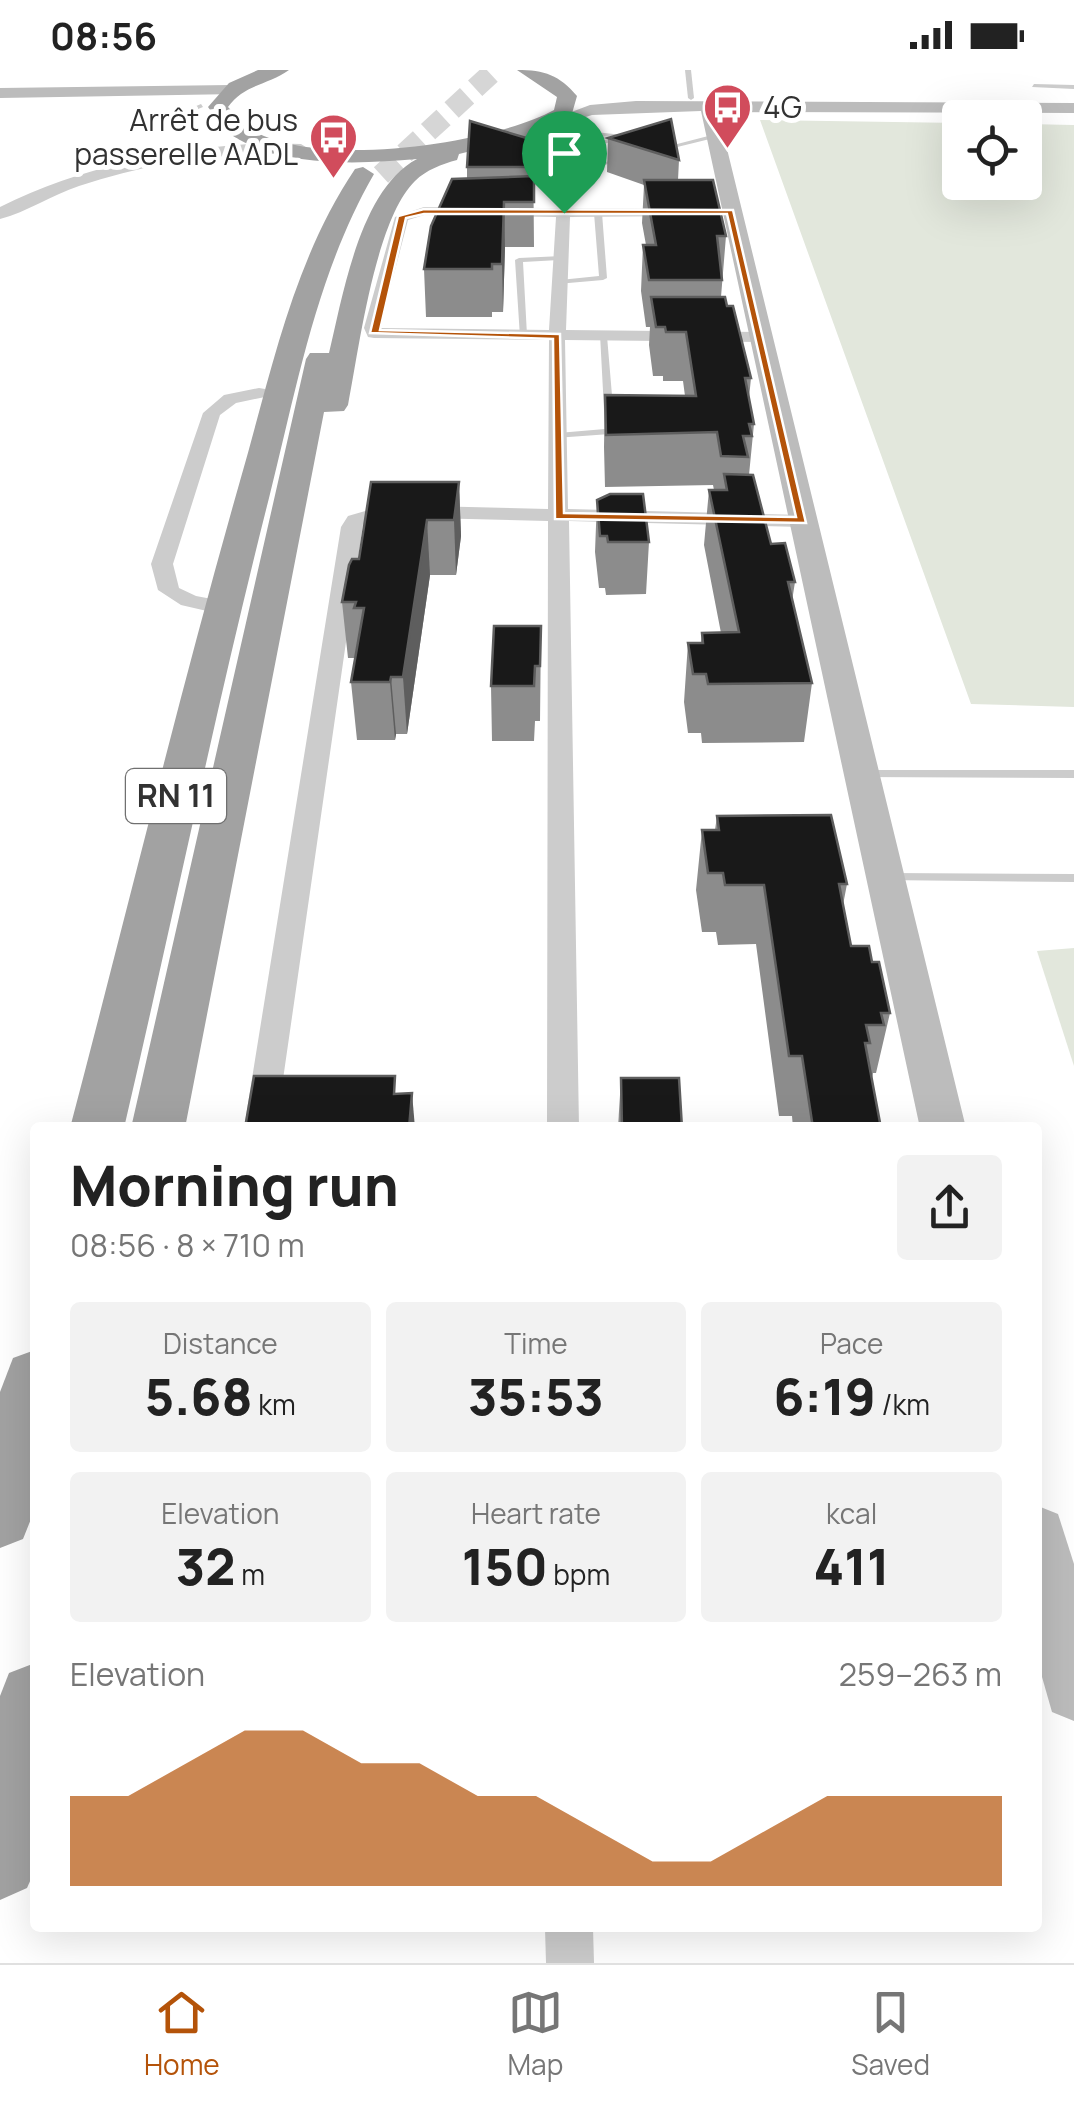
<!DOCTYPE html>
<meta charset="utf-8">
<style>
body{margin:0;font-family:Manrope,sans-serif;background:#f2f2f2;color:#222;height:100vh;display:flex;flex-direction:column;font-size:38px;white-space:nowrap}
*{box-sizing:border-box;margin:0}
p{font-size:32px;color:#767676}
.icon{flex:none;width:55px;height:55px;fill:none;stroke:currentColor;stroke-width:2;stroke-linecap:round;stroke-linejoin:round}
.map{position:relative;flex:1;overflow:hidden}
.sheet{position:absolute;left:30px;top:1052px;width:1012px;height:810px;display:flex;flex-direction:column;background:#fff;border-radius:10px;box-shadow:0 10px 40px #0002}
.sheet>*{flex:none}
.fabs{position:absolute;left:942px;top:30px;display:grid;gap:20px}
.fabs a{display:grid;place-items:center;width:100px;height:100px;border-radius:10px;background:#fff;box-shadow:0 10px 40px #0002;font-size:50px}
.pin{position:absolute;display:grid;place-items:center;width:85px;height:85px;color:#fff;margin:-102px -42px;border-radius:50% 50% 50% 0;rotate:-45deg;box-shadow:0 0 10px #0007}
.pin .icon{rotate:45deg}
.round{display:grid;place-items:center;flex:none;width:105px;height:105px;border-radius:10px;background:#f2f2f2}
.head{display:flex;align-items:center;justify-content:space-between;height:170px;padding:0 40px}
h1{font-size:55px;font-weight:800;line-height:75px}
.stats{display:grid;grid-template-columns:repeat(3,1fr);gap:15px;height:170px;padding:10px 40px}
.stats div{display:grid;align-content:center;border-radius:10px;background:#f2f2f2;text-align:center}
.stats b{font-size:50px;font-weight:800}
.stats small{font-size:28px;font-weight:400}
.stats p{font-size:28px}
.chart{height:280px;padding:20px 40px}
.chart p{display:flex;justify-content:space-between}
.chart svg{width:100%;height:180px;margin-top:10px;fill:#b45309;opacity:.7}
.status{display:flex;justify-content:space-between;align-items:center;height:70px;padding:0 50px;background:#fff;direction:ltr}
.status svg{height:28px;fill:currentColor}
.tab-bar{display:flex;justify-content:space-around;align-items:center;height:140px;border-top:2px solid #e0e0e0;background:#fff;font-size:28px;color:#767676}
.tab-bar a{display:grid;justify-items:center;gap:5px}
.tab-bar .active{color:#b45309}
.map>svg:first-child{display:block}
</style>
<div class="status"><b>08:56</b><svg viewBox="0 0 49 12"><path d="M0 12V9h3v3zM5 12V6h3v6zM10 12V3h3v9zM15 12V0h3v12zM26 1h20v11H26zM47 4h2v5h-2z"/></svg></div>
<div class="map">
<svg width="1074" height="1893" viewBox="0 0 1074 1893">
<rect width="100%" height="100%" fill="#fff"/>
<g fill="#e2e7dc">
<polygon points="760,50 960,53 960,112 1025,112 1025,54 1074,55 1074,637 971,634"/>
<polygon points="1074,878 1074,996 1037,881"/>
</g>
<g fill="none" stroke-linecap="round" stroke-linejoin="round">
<polyline stroke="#d6d6d6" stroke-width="21" stroke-dasharray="21 11" stroke-linecap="butt" points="381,105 495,0"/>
<g fill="#ccc" fill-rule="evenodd">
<polygon points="685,0 691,0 694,28 691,30 688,28"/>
<polygon points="1034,14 1074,15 1074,19 1032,17"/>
<polygon points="201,34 203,37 144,61 139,60"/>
<path d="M 595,62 L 623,65 L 634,70 L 631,72 C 607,65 601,85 570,70 ZM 595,66 L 614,67 L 591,74 L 579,70 Z"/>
<polygon points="716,64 718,67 657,82 654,80"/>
<polygon points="623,87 628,88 571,105 568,103"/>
<polygon points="598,141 602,143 607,208 603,210 557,214 557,210 560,210 599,206 594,143"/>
<polygon points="562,186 559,190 523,192 527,265 520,267 515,190 519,188"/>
<polygon points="600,264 607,266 615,361 610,364 555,368 553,366 558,363 605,359"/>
<polygon points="863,700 1074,700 1074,708 859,707 859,701"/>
<polygon points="888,803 1074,804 1074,812 883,810 881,807"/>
</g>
<g fill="#ccc" fill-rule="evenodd">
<path d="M 424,137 L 686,139 L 686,145 L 681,146 L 570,147 L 566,260 L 759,262 L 767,267 L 759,272 L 565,270 L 568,439 L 802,445 L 812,451 L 802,457 L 569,451 L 579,1058 L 547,1058 L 548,451 L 387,447 L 363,454 L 276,1058 L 244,1058 L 341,457 L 348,446 L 386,435 L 548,439 L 549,270 L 374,268 L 368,267 L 364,258 L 395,147 ZM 424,145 L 556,147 L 549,260 L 380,258 L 408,150 Z"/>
<polygon points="259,318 265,319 265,327 236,333 220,345 173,494 179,518 196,526 228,532 231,537 220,544 181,535 158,520 151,494 203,343 224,325"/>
<polygon points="545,1858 593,1858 594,1893 546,1893"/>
</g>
<path fill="#ccc" fill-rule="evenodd" d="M 264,73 L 301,74 L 309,79 L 301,84 C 225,82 151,92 79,116 C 52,125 27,142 0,149 L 0,137 C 83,96 172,78 264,73 Z"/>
<g fill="#bcbcbc" fill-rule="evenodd">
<polygon points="231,15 239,20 237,24 0,28 0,18"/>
<polygon points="636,31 1074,33 1074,43 718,42 966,1058 920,1058 701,41 592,45 554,57 545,52 590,35"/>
<polygon points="1038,1436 1058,1444 1074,1494 1074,1651 1052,1642 1038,1593"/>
</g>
<g fill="#a2a2a2" fill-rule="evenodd">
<path d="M 258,0 L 289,0 C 269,15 244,14 228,37 C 233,42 238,50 244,54 C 301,103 493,74 554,40 L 557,27 L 517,0 C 545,0 559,5 577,26 L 571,47 L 543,63 L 459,84 L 457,90 C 442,94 426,100 415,111 C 375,150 359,279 348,335 L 344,341 L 324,342 L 185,1058 L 131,1058 L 306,289 L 310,283 L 329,283 C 343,225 360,119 417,89 C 359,94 285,98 233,66 C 223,60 215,47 208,37 L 229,13 Z"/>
<path d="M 363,97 L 374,104 C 316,205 297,317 269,428 C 216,637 173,848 124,1058 L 70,1058 C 127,842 179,625 240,411 C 271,304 292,193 355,99 Z"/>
<polygon points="35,1280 35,1439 23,1469 0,1478 0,1322 13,1288"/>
<polygon points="35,1593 35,1800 27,1818 0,1830 0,1626 9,1603"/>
</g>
</g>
<g fill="#8c8c8c">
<polygon points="608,68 679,90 678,110 726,166 721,227 727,236 751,308 749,328 754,354 749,405 771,474 795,512 792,531 812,613 804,672 702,673 701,663 688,663 684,632 688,573 701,573 702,563 721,563 704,475 709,420 714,420 713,415 605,417 604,377 605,325 685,326 683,311 663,311 663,306 653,306 649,275 650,257 646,257 641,221 643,175 646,175 642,153 644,115 607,102"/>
<polygon points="533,70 534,177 505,177 503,242 492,242 492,247 426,247 424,199 467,108 467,97"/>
<polygon points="459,412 461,466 456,505 430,505 407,664 396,664 395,670 357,670 351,612 355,588 348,588 342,532 359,489"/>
<polygon points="597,430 649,472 646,524 606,525 605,518 599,518 595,482"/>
<polygon points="541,556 540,651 535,651 534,671 492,671 491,616"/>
<polygon points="717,746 847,814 843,835 851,876 872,892 890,943 876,1003 873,1003 872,1009 881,1058 793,1058 792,1046 779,1046 756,874 718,875 716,862 702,862 696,820 702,760 715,760"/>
<polygon points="621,1008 682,1058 618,1058"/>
</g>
<g fill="#5e5e5e">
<polygon points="504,132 505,177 503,242 502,194"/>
<polygon points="459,412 461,466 456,505 454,450"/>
<polygon points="427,450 430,505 407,664 403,607"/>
<polygon points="391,607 396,664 395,670 390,612"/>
<polygon points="412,1023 415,1058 409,1058"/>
</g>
<g fill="#191919" stroke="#5e5e5e" stroke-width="2.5">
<polygon points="671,49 679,90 608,68"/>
<polygon points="470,51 533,70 533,97 467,97"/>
<polygon points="534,106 534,132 504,132 502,194 492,194 492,199 424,199 431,156 452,109"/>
<polygon points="644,110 713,110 726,166 717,166 722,210 649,210 643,175 656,175"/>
<polygon points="651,227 725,227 727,236 733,236 751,308 745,308 754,354 749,354 752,366 743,366 748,387 721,386 717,362 606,365 605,325 696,326 686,262 666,262 665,257 656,257"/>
<polygon points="724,404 753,405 771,474 785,473 795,512 788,512 812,613 708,614 706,604 693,604 688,573 703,573 702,563 739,562 709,420 727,420"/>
<polygon points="371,412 459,412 454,450 427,450 403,607 391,607 390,612 351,612 364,538 354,538 356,532 342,532 349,495 352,489 359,489"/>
<polygon points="610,424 643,424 649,472 608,472 607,466 600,466 597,430"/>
<polygon points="494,556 541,556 540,596 535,596 534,616 491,616"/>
<polygon points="831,745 847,814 839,814 851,876 869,876 872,892 879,892 890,943 881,943 884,955 866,955 870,973 865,973 881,1058 813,1058 802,986 789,986 764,815 725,815 723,803 708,803 702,760 719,760 717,746"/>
<polygon points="254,1006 395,1006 394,1024 412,1023 409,1058 245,1058"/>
<polygon points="621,1008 679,1008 682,1058 622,1058"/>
</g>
<path fill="#b45309" stroke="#fff" stroke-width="2.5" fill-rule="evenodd" d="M 424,139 L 733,140 L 806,453 L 555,449 L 553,269 L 370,263 L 398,146 ZM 424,144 L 727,144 L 796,447 L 564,443 L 560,264 L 380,260 L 406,148 Z"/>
<defs>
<symbol id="bus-pin" viewBox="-11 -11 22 30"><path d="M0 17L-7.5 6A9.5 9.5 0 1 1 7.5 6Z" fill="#d14c5c" stroke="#fff"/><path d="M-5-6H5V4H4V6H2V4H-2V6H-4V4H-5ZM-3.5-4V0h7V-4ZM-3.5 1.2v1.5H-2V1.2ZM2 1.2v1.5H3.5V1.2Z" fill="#fff"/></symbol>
</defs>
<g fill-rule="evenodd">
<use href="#bus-pin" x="700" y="10" width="55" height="75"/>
<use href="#bus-pin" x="306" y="40" width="55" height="75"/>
</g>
<g text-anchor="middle" stroke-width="10" stroke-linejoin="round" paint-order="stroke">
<g font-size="30" fill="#323232" stroke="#fff" text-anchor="start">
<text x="763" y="48">4G</text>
<text x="298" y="61" text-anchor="end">Arrêt de bus<tspan x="298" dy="34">passerelle AADL</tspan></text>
</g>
<rect fill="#fff" stroke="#707070" stroke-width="2.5" x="126" y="699" width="100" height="54" rx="8"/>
<g font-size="32" font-weight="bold" fill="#323232">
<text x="176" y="737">RN 11</text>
</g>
</g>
</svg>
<div class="fabs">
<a><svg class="icon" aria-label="locate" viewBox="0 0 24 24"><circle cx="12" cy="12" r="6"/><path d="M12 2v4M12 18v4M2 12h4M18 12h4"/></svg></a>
</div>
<div class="pin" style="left:564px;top:143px;background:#1e9e55"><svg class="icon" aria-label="arrive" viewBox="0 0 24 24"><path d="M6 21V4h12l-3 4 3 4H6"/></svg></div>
<section class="sheet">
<div class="head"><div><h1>Morning run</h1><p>08:56 · 8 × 710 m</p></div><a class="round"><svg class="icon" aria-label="share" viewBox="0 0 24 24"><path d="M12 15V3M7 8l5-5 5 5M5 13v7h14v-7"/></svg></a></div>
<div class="stats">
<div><p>Distance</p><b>5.68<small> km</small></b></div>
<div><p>Time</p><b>35:53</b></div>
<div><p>Pace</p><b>6:19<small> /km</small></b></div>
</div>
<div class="stats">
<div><p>Elevation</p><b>32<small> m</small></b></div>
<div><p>Heart rate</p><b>150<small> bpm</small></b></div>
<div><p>kcal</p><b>411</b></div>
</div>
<div class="chart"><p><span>Elevation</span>259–263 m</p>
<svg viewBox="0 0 160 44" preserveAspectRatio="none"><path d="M0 44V22L10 22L20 14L30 6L40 6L50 14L60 14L70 22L80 22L90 30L100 38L110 38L120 30L130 22L140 22L150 22L160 22V44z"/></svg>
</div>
</section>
</div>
<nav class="tab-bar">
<a class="active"><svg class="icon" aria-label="home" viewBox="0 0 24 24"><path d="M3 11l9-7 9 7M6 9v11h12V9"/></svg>Home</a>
<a><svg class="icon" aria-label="map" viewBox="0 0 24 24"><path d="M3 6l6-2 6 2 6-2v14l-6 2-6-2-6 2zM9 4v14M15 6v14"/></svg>Map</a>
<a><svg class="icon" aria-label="saved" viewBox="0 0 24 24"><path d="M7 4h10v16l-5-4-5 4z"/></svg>Saved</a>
</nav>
